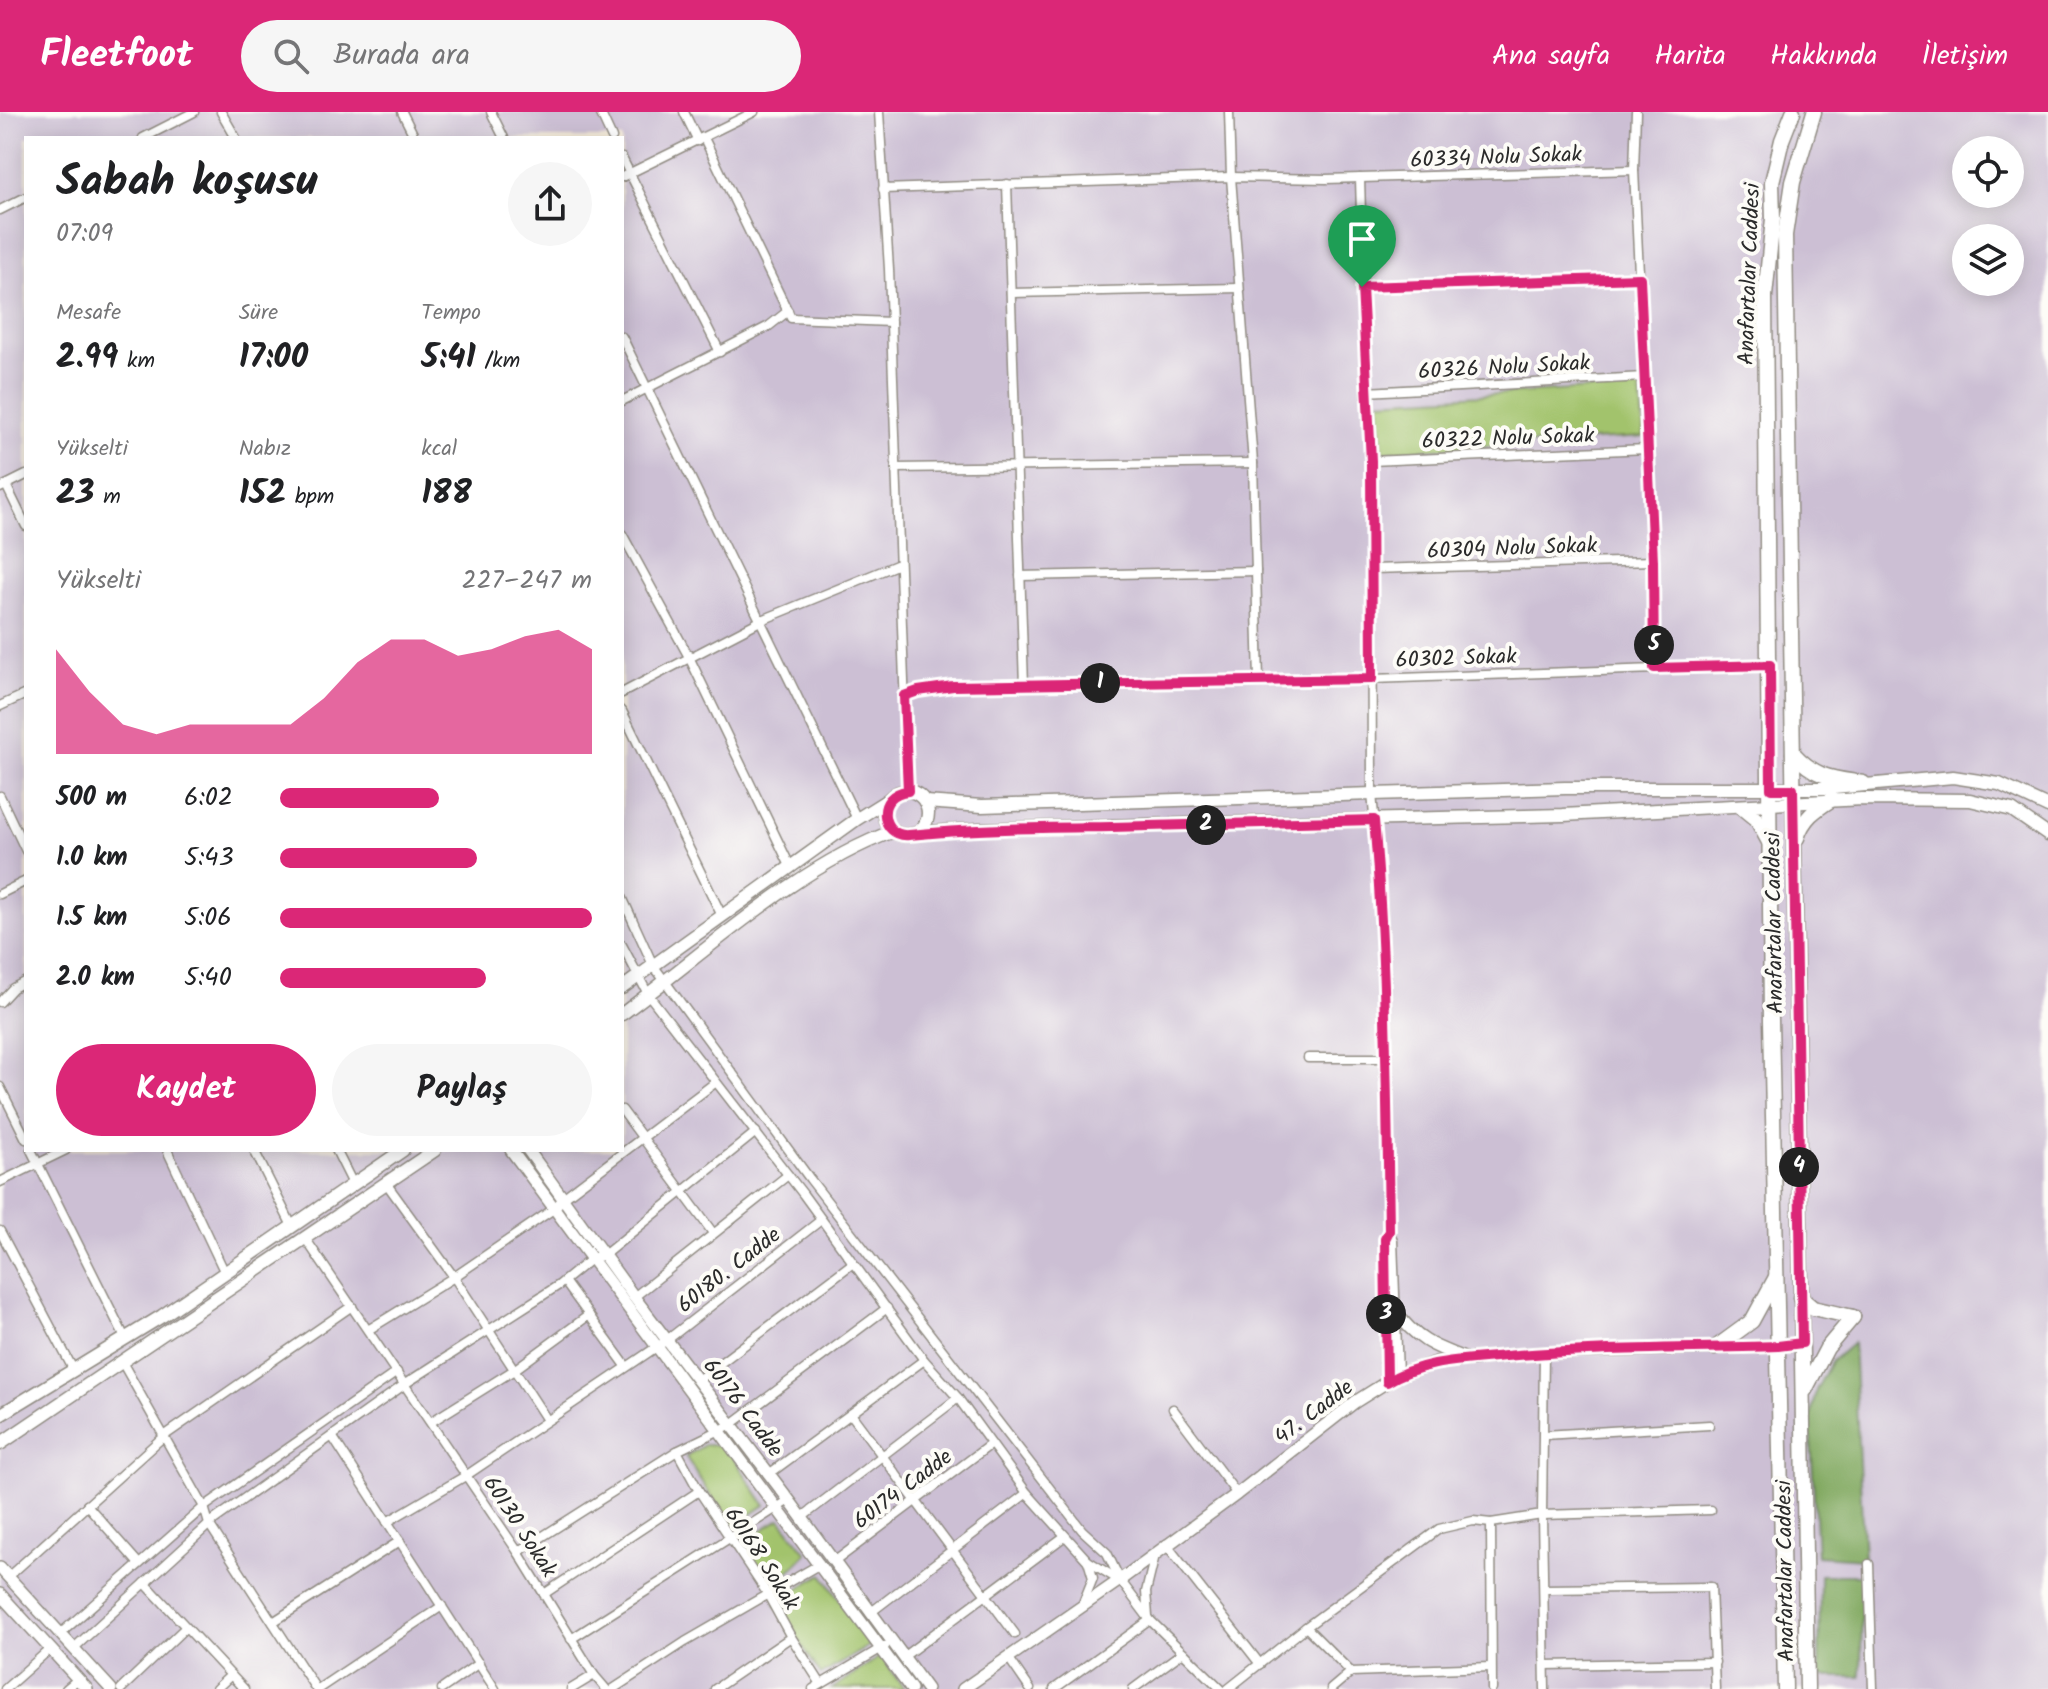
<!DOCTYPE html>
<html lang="tr">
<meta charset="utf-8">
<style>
body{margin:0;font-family:Kalam,sans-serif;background:#f6f6f6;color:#202124;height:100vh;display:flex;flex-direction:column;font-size:30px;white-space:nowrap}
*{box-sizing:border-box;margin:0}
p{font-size:26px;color:#757577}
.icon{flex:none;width:44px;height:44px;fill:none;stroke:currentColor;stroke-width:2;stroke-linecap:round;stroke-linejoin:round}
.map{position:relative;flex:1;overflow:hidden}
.details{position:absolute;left:24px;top:24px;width:600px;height:1016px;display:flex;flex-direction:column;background:#fff;border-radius:0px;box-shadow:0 4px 20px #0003}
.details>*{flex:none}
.buttons{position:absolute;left:1952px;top:24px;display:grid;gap:16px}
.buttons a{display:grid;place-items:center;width:72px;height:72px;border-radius:50%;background:#fff;box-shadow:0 4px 20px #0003;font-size:40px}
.pin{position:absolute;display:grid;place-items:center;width:68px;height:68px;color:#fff;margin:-82px -34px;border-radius:50% 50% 50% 0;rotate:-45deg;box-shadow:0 0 8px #0007}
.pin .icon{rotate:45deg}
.km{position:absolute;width:40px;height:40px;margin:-20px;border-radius:50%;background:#222;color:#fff;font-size:22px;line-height:40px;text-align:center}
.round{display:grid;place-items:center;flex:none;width:84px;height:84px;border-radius:42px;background:#f6f6f6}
.headline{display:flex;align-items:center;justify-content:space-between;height:136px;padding:0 32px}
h1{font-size:44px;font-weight:600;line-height:60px}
.stats{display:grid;grid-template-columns:repeat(3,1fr);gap:12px;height:136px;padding:8px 32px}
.stats div{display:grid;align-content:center}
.stats b{font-size:34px;font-weight:600}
.stats small{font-size:22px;font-weight:400}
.stats p{font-size:22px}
.chart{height:224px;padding:16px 32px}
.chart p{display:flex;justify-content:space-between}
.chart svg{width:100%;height:144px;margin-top:8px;fill:#db2777;opacity:.7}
.action{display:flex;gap:16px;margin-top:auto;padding:16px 32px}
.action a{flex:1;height:92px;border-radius:48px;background:#db2777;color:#fff;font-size:32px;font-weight:600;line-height:92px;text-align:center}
.action a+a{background:#f6f6f6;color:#202124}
ul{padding:0 32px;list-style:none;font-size:26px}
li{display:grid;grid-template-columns:128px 96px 1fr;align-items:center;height:60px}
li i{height:20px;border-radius:10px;background:#db2777}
header{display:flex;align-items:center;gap:48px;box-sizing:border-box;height:112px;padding:0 40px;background:#db2777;color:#fff}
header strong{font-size:38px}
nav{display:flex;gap:44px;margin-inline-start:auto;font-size:28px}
.search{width:560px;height:72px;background:#f6f6f6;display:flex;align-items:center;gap:20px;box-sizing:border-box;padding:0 28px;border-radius:44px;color:#757577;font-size:30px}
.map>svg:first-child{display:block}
</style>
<header>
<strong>Fleetfoot</strong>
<div class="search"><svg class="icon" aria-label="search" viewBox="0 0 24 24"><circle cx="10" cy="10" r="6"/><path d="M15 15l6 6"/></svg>Burada ara</div>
<nav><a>Ana sayfa</a><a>Harita</a><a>Hakkında</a><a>İletişim</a></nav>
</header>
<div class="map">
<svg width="2048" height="1577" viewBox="0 0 2048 1577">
<rect width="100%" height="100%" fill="#fdfcf7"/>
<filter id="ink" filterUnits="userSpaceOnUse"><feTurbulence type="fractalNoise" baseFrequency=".0125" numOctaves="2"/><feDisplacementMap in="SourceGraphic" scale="16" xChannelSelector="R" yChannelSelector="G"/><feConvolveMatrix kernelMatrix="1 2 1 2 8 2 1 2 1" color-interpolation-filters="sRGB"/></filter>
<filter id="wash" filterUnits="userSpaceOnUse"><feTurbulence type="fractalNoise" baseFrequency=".006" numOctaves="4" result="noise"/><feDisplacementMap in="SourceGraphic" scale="32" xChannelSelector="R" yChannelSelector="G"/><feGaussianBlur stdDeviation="1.8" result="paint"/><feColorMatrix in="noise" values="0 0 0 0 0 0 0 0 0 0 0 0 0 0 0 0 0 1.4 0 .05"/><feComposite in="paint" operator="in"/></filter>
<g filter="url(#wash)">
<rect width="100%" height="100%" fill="#f7eddb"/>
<path fill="#ccbfd4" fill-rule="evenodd" d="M 0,0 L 2048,0 L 2048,1577 L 0,1577 ZM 26,26 L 622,26 L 622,1038 L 26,1038 ZM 1966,38 L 2010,38 L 2010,82 L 1966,82 ZM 1966,126 L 2010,126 L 2010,170 L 1966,170 Z"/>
<g fill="#a2c36c" stroke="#66774c" stroke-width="2">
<polygon points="1640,274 1644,325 1382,340 1379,289"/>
<polygon points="704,1333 725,1333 765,1393 731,1416 686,1345"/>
<path d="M 780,1407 L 807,1441 C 792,1457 785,1466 763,1467 L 739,1432 Z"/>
<polygon points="822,1462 870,1533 821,1563 775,1491"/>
<polygon points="881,1544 904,1577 832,1577"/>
</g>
<g fill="#81a960" stroke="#566a46" stroke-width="2">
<polygon points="1853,1231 1864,1447 1817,1444 1810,1306 1816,1278 1831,1250"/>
<polygon points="1820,1463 1862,1463 1861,1565 1819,1565"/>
</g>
</g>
<g filter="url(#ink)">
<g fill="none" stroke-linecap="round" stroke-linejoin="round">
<defs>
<g id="minor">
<polyline points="221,0 236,26"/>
<polyline points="402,0 415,26"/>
<polyline points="491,0 504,26"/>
<polyline points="600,0 612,26"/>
<polyline points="684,0 698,29"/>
<polyline points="879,0 889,157 908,679"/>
<polyline points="1229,0 1231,65 1253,351 1259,568"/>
<polyline points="1636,0 1634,58 1653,449 1654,556"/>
<polyline points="143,26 194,0"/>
<polyline points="704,26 791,206 891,210"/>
<polyline points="622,46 720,240"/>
<polyline points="622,65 754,0"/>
<polyline points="1360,66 1366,280 1371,349 1372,681 1382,796 1389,1119 1393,1128 1398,1263"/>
<polyline points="1007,72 1024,573"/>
<polyline points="883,77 1231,65 1326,67 1634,58"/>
<polyline points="0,98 26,85"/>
<polyline points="1362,175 1640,166"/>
<polyline points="1011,181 1239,176"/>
<polyline points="622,225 857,707"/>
<polyline points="1366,280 1644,265"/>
<polyline points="622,289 769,214 788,199"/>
<polyline points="1371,349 1647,337"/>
<polyline points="896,356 1253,351"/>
<polyline points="6,373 26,414"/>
<polyline points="0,376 26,363"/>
<polyline points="622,422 689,545 791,756"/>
<polyline points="1372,457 1653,449"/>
<polyline points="1020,464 1256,459"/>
<polyline points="622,581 762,508 899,452"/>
<polyline points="904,584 918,579 953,574 1372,567 1770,553"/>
<polyline points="0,594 26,582"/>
<polyline points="622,599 722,804"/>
<polyline points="0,684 26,739"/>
<polyline points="0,782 26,769"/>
<polyline points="622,785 653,853 810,1067 1082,1418 1107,1441 1120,1468 1150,1508 1221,1577"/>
<polyline points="622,833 648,882 803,1082 924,1248 958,1286 1027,1381 1088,1449 1119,1468"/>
<polyline points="0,890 13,876 26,869"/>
<polyline points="1308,946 1386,946"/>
<polyline points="0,975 26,1027"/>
<polyline points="622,998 713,1121"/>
<polyline points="31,1038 125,1226"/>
<polyline points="167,1038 225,1161"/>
<polyline points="254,1038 292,1114"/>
<polyline points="336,1038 353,1072"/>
<polyline points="0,1070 66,1038"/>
<polyline points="386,1071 454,1165 547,1308"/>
<polyline points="0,1119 73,1257"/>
<polyline points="305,1126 518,1440 594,1563 606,1577"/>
<polyline points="564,1169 626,1254"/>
<polyline points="634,1185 788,1063"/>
<polyline points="368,1218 454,1165 555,1096 563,1086 716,970"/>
<polyline points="1544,1241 1542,1403 1545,1577"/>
<polyline points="122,1250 204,1395 209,1412 316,1577"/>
<polyline points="698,1268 853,1151"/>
<polyline points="1387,1270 1385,1127 1389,1119"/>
<polyline points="1173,1297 1237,1382"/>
<polyline points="851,1302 1015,1522"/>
<polyline points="431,1310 514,1258 589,1203"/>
<polyline points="1544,1323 1709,1313"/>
<polyline points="332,1324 495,1577"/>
<polyline points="677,1339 699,1379 767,1481 791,1525 821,1572"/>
<polyline points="769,1362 924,1248"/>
<polyline points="87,1393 139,1452"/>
<polyline points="801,1406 958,1286"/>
<polyline points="387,1410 467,1363 667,1228 821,1108"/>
<polyline points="1491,1411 1492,1577"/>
<polyline points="1166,1432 1260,1552"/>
<polyline points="518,1440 677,1339 732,1312 887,1196"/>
<polyline points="834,1450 991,1332"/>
<polyline points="1869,1452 1873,1577"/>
<polyline points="8,1465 164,1324 352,1194"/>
<polyline points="145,1471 244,1577"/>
<polyline points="1545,1477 1711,1475 1715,1577"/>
<polyline points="544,1482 699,1379"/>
<polyline points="1083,1491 1093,1466 1088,1449"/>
<polyline points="870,1501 1027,1381"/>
<polyline points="1148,1504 1146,1480 1155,1443"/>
<polyline points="273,1510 400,1429"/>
<polyline points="1306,1515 1351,1560"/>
<polyline points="60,1522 204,1395 397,1260"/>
<polyline points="571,1527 789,1388"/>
<polyline points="74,1536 214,1408 408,1270 559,1173 592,1146 604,1143 756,1020"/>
<polyline points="903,1545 1065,1424"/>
<polyline points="1008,1545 1030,1577"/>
<polyline points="1545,1553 1715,1550"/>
<polyline points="5,1577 50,1537"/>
<polyline points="66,1577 78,1567"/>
<polyline points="121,1577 186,1515"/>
<polyline points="216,1577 231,1563"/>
<polyline points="318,1577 442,1494"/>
<polyline points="442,1577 479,1551"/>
<polyline points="571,1577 594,1563"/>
<polyline points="613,1577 685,1530 820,1452"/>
<polyline points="715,1577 791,1525"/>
<polyline points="813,1577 885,1534"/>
<polyline points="1054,1577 1150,1508"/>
<polyline points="1133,1577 1183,1540"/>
<polyline points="1228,1577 1306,1515 1439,1417 1473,1409 1491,1411 1542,1403 1711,1398"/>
<polyline points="1331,1577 1351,1560 1491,1555"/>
</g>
<g id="tertiary">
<polyline points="511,1038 911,1577"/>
<polyline points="528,1038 634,1185 789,1388 927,1577"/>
<path d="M 1395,1199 C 1416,1227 1432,1234 1464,1246"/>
<polyline points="0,1456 111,1577"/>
<polyline points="0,1482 87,1577"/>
<polyline points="963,1577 1120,1468 1237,1382 1355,1290 1398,1263 1437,1250 1544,1241 1778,1234 1802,1231"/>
</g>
<g id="secondary">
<circle cx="906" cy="701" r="22"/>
<polyline points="925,690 982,694 1565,676 1833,676 1953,665 1999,672 2048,695"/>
<polyline points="916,721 979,717 1563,703 1862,687 1970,688 2012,698 2048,723"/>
<polyline points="622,876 857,707 889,687"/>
<path d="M 622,902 C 705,841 797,754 894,719"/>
<polyline points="0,1303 162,1204 403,1038"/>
<polyline points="0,1332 435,1038"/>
</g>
<g id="primary">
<path d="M 1793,641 C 1816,666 1831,666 1863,671"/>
<polyline points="1741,695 1757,708 1770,732"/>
<path d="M 1797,726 C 1803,706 1815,698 1832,687"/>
<polyline points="1800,1185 1813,1196 1853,1205"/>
<polyline points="1715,1236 1752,1209 1776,1165"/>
<polyline points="1805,1278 1827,1236 1853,1205"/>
<polyline points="1785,1577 1771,908 1765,184 1773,107 1772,70 1782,28 1793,0"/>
<polyline points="1807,1577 1785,123 1793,70 1814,0"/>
</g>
</defs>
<use href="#minor" stroke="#918c83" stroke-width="11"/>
<use href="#tertiary" stroke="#918c83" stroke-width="14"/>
<use href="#secondary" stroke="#918c83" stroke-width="15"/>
<use href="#primary" stroke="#918c83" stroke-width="17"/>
<use href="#minor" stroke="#fff" stroke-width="8"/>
<use href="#tertiary" stroke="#fff" stroke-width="11"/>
<use href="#secondary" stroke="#fff" stroke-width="12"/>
<use href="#primary" stroke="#fff" stroke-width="14"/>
</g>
</g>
<g fill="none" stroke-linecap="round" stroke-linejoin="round" filter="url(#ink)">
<defs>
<path id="route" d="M 1640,166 L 1653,449 L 1654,556 L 1770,553 L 1771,677 L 1793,677 L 1802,1231 L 1778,1234 C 1688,1237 1596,1236 1506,1244 C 1466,1248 1422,1248 1387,1270 L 1385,1127 L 1389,1119 C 1387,982 1386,845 1374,708 C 1287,711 1199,713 1111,715 C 1043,716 976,716 909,723 C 880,726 874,682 908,679 L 904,584 L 918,579 L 953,574 L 1372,567 L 1371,349 L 1362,175 Z"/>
</defs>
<use href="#route" stroke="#fff" stroke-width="16"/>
<use href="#route" stroke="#db2777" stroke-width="10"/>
</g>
<g text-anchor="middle" stroke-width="8" stroke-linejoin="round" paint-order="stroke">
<g font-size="22" fill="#2b2b2b" stroke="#fdfcf7">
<text transform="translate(1496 44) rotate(-2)" y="8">60334 Nolu Sokak</text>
<text transform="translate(1748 162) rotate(-88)" y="8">Anafartalar Caddesi</text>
<text transform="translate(1504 254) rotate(-3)" y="8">60326 Nolu Sokak</text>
<text transform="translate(1508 325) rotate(-2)" y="8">60322 Nolu Sokak</text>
<text transform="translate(1512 435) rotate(-2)" y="8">60304 Nolu Sokak</text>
<text transform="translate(1456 545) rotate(-2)" y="8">60302 Sokak</text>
<text transform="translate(1773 811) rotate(-91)" y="8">Anafartalar Caddesi</text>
<text transform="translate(728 1157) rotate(-38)" y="8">60180. Cadde</text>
<text transform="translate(744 1295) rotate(53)" y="8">60176 Cadde</text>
<text transform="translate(1313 1299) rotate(-37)" y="8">47. Cadde</text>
<text transform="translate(902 1376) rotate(-37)" y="8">60174 Cadde</text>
<text transform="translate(521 1414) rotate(57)" y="8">60130 Sokak</text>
<text transform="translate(763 1446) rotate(57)" y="8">60168 Sokak</text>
<text transform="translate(1784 1459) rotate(-91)" y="8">Anafartalar Caddesi</text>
</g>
</g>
</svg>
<div class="buttons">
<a><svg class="icon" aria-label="locate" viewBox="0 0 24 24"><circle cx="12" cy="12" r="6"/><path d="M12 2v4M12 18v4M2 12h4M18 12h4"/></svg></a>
<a><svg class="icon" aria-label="layers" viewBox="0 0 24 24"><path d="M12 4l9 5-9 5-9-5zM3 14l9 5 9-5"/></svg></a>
</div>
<div class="pin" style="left:1362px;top:175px;background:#1e9e55"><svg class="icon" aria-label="arrive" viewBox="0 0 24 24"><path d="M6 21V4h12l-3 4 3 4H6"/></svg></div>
<b class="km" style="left:1100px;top:571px">1</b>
<b class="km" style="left:1206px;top:713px">2</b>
<b class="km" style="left:1386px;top:1202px">3</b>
<b class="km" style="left:1799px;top:1055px">4</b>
<b class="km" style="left:1654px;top:533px">5</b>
<section class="details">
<div class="headline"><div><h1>Sabah koşusu</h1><p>07:09</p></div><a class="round"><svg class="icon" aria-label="share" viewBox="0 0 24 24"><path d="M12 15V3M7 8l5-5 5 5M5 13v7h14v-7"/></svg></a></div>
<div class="stats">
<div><p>Mesafe</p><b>2.99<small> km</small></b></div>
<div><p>Süre</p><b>17:00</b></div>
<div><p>Tempo</p><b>5:41<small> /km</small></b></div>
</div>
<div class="stats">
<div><p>Yükselti</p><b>23<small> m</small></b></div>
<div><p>Nabız</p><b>152<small> bpm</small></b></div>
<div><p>kcal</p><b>188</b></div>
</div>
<div class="chart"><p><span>Yükselti</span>227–247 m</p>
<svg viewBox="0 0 160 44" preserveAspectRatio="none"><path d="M0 44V12L10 25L20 35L30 38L40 35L50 35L60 35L70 35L80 27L90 16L100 9L110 9L120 14L130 12L140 8L150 6L160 12V44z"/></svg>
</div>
<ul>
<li><b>500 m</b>6:02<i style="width:51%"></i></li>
<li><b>1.0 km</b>5:43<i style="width:63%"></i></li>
<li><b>1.5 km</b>5:06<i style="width:100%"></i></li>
<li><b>2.0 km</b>5:40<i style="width:66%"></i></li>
</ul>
<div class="action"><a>Kaydet</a><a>Paylaş</a></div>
</section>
</div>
